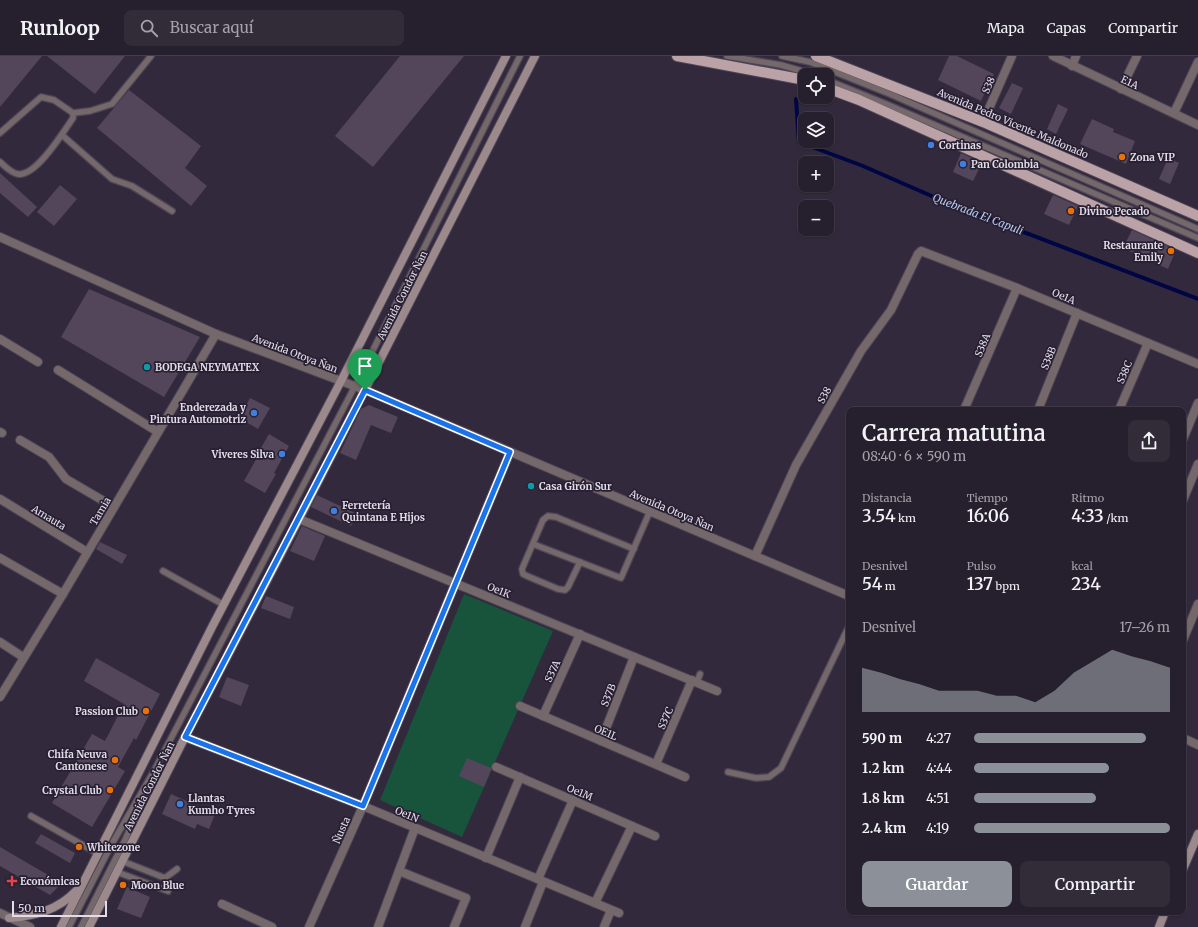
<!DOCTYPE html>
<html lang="es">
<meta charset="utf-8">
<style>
body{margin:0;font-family:Merriweather,serif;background:#322c39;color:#f1f3f6;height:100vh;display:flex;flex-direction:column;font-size:15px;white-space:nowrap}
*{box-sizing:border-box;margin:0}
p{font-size:13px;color:#a4a2aa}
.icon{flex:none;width:22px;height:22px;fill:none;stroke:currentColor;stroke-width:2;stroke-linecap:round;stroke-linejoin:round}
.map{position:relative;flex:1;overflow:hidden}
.side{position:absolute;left:846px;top:351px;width:340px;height:508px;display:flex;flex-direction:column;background:#261f2d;border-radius:8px;box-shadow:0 1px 3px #0004,0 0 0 1px #423d49}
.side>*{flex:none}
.fabs{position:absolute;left:798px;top:12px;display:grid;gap:8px}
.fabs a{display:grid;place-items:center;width:36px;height:36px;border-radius:8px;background:#261f2d;box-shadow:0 1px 3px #0004,0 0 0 1px #423d49;font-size:20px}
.scale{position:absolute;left:12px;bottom:10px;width:95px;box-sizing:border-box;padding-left:4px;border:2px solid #e2dde9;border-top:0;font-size:11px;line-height:14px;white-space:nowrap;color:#e2dde9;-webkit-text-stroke:3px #282032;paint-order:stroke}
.pin{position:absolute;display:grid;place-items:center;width:34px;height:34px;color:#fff;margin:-41px -17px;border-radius:50% 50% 50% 0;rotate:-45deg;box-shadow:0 0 4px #0007}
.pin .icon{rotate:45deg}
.round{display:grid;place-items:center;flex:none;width:42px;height:42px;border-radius:8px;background:#322c39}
.overview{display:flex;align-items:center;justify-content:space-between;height:68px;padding:0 16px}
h1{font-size:22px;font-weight:600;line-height:30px}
.stats{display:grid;grid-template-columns:repeat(3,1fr);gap:6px;height:68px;padding:4px 16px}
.stats div{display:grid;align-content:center}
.stats b{font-size:17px;font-weight:600}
.stats small{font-size:11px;font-weight:400}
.stats p{font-size:11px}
.chart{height:112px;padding:8px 16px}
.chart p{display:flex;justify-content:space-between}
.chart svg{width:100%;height:72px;margin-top:4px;fill:#8c9099;opacity:.7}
.primary-button{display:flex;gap:8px;margin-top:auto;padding:8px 16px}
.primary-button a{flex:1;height:46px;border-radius:8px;background:#8c9099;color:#fff;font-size:16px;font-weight:600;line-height:46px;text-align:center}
.primary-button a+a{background:#322c39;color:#f1f3f6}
ul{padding:0 16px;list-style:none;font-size:13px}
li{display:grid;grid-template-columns:64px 48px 1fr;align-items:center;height:30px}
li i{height:10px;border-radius:5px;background:#8c9099}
header{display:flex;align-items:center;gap:24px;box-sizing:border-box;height:56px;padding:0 20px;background:#261f2d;border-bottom:1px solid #423d49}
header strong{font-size:19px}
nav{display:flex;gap:22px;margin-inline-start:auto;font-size:14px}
.search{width:280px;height:36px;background:#322c39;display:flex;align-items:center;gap:10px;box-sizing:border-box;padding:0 14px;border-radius:8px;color:#a4a2aa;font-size:15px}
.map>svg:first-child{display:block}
</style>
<header>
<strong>Runloop</strong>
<div class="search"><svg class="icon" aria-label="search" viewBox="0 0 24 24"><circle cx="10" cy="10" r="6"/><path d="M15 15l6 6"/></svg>Buscar aquí</div>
<nav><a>Mapa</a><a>Capas</a><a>Compartir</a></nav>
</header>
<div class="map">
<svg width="1198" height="871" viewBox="0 0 1198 871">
<rect width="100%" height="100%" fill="#32293c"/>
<polygon fill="#17543b" points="464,538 553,575 462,781 380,744"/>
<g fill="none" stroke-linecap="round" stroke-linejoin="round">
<polyline stroke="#000644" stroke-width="4" points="796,43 799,86 863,110 943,145 1198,243"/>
</g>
<g fill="#53465a">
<polygon points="0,0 42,0 0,51"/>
<polygon points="47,0 125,0 95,38"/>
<polygon points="400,0 464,0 373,111 335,80"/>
<polygon points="949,0 957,0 994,18 981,45 938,24"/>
<polygon points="1012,27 1023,32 1011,58 999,52"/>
<polygon points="129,34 201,90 185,112 207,130 191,150 97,72"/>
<polygon points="1058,48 1068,53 1056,78 1047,73"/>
<polygon points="1092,63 1114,73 1113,76 1135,85 1126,108 1080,88"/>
<polygon points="961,97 982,107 973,125 953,116"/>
<polygon points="1168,102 1179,107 1170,128 1159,123"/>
<polygon points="0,117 37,151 28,161 0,137"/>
<polygon points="60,129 77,143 54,170 37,156"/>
<polygon points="1053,139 1078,150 1069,169 1044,158"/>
<polygon points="1132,174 1176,194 1168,213 1123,192"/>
<polygon points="89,233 200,281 164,341 61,281"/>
<polygon points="250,342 270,352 258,373 239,362"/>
<polygon points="369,349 398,361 391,377 371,369 356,404 340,397 361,353"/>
<polygon points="269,378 289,390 274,417 276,418 265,437 244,425 259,398 258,397"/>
<polygon points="317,439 357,458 351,470 311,451"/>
<polygon points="302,470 325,480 314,505 290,495"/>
<polygon points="100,486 127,499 122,508 96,493"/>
<polygon points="266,540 294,551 290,563 261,552"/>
<polygon points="96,602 160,638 136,684 134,682 118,711 125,715 92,771 52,747 92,678 105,685 124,648 84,625"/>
<polygon points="227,621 249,629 241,650 219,641"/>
<polygon points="467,702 491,712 491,714 484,731 459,720"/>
<polygon points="171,738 215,758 209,773 197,768 195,773 162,758"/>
<polygon points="41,778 75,797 70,807 35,787"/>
<polygon points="0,791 62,827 50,839 0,810"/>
<polygon points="127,831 150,841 141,862 117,853"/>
</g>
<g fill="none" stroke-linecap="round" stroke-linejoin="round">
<defs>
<g id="service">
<polyline points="727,0 781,9 816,19"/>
<polyline points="782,0 810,6 890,38 1198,173"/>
<polyline points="827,24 886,48 1198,182"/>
<polyline points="0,77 41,41 54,44 73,57 90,55 112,48 151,0"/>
<polyline points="62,79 112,123 132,130 172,155"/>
<path d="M 0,106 C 5,110 11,117 18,118 C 36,121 64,75 73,62 L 73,57"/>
<polyline points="533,488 621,522 650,455"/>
<polyline points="580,506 568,531 565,534 558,533 527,520 523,518 522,513 543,464 548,460 556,461 634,493"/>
<polyline points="163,515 224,549"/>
<polyline points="697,626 700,618"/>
<polyline points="728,716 756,722 769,721 781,712 849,570"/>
<polyline points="31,760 97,797"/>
<polyline points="122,805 165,822 177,813"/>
<polyline points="117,816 168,835"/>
<polyline points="69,871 113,786 154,715 355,330 520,0"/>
<polyline points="81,871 125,784 146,736"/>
</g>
<g id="minor">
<polyline points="1053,0 1198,69"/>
<polyline points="1072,10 1076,0"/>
<polyline points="1121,33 1137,0"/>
<polyline points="1174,57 1198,6"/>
<polyline points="983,66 1012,0"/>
<polyline points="0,181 216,278 365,334 849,540"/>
<polyline points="0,283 38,306"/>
<polyline points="58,314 158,376"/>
<polyline points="964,354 1017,232"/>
<polyline points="1038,354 1077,257"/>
<polyline points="1119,354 1148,287"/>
<polyline points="0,376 2,377"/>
<polyline points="1183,383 1198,347"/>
<polyline points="20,384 49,401 66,423 114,451"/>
<polyline points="0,443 87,496"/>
<polyline points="1183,444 1198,408"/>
<polyline points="299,463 717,635"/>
<polyline points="755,500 796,409 861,295 891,254 918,198 921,195 1017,232 1198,308"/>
<polyline points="0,502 63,538"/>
<polyline points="1183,584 1198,548"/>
<polyline points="0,586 23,601"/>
<polyline points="0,641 63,538 216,278"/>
<polyline points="520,650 685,721"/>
<polyline points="543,660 580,578"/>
<polyline points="185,681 363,750 619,857"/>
<polyline points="1183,682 1198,689"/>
<polyline points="601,685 634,601"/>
<polyline points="656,708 692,624"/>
<polyline points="496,711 655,780"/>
<polyline points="486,802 520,721"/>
<polyline points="399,815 466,842 454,871"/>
<polyline points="538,823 573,744"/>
<polyline points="595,847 632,770"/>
<polyline points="222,848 272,871"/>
<polyline points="309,871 363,750 510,396"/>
<polyline points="378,871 415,772"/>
<polyline points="525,871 543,826"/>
<polyline points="604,871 611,854"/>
</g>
<polyline id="tertiary" points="0,857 30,871"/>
<g id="secondary">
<polyline points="1183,813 1198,778"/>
<path d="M 9,862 C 35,860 58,854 76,835"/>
<polyline points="61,871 212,571 341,325 506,0"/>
<polyline points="89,871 185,681 299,463 535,0"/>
<polyline points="1159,871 1165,856"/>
</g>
<g id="primary">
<polyline points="677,0 805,24"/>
<polyline points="816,0 983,66 1198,160"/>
<polyline points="827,32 859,44 1198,197"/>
</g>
</defs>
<use href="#service" stroke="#4e4658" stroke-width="8"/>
<use href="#minor" stroke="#4e4658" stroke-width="10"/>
<use href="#tertiary" stroke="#4e4658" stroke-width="10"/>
<use href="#secondary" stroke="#4e4658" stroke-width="10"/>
<use href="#primary" stroke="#4e4658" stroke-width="12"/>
<use href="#service" stroke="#75686a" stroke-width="5.5"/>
<use href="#minor" stroke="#75686a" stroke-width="8"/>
<use href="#tertiary" stroke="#75686a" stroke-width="8"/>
<use href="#secondary" stroke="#9c898c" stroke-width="8"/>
<use href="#primary" stroke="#bba2a6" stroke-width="10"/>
</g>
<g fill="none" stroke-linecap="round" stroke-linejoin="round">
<defs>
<polygon id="route" points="365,334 510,396 363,750 185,681"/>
</defs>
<use href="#route" stroke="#fff" stroke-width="8"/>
<use href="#route" stroke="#1a73e8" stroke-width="5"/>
</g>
<g fill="#3f7fe0" stroke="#282032" stroke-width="1.5">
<circle cx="931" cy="89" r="4"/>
<circle cx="963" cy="108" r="4"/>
<circle cx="254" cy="357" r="4"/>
<circle cx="282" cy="398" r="4"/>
<circle cx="334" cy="455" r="4"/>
<circle cx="180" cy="748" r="4"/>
</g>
<g fill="#e8710a" stroke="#282032" stroke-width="1.5">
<circle cx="1122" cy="101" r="4"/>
<circle cx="1071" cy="155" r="4"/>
<circle cx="1171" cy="195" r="4"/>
<circle cx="146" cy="655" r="4"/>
<circle cx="115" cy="704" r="4"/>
<circle cx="110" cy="734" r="4"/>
<circle cx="79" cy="791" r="4"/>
<circle cx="123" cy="829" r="4"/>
</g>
<g fill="#0f9aa8" stroke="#282032" stroke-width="1.5">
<circle cx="147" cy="311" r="4"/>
<circle cx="531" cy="430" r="4"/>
</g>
<path fill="#e0444e" stroke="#282032" stroke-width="1.5" d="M10 819h4v4h4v4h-4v4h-4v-4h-4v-4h4z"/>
<g text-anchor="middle" stroke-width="3.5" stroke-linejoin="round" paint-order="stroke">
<g font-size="10" fill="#e2dde9" stroke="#282032">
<text transform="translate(1130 26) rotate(25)" y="4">E1A</text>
<text transform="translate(988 29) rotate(-66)" y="4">S38</text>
<text transform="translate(1013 67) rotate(23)" y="4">Avenida Pedro Vicente Maldonado</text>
<text transform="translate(402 239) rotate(-63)" y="4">Avenida Condor Ñan</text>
<text transform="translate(1064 240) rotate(23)" y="4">Oe1A</text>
<text transform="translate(982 289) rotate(-67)" y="4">S38A</text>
<text transform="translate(295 297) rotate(21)" y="4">Avenida Otoya Ñan</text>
<text transform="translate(1048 302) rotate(-68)" y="4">S38B</text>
<text transform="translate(1124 316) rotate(-67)" y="4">S38C</text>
<text transform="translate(824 339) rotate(-61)" y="4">S38</text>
<text transform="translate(672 454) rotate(23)" y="4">Avenida Otoya Ñan</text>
<text transform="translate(100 455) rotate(-59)" y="4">Tamia</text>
<text transform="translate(49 461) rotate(31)" y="4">Amauta</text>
<text transform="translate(499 534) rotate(22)" y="4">Oe1K</text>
<text transform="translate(552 615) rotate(-65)" y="4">S37A</text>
<text transform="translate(608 639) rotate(-68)" y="4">S37B</text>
<text transform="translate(665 662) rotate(-66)" y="4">S37C</text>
<text transform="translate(606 676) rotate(23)" y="4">OE1L</text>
<text transform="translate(149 730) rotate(-63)" y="4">Avenida Condor Ñan</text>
<text transform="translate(580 736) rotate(23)" y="4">Oe1M</text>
<text transform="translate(407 758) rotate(23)" y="4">Oe1N</text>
<text transform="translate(341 774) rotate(-66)" y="4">Ñusta</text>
</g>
<g font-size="10" font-weight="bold" fill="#e2dde9" stroke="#282032" text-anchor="start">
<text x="939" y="93">Cortinas</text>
<text x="1130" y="105">Zona VIP</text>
<text x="971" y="112">Pan Colombia</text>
<text x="1079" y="159">Divino Pecado</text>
<text x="1163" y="193" text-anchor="end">Restaurante<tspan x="1163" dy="12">Emily</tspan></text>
<text x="155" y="315">BODEGA NEYMATEX</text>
<text x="246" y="355" text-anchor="end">Enderezada y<tspan x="246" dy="12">Pintura Automotriz</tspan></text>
<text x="274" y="402" text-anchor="end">Viveres Silva</text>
<text x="539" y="434">Casa Girón Sur</text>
<text x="342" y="453">Ferretería<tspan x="342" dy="12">Quintana E Hijos</tspan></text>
<text x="138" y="659" text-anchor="end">Passion Club</text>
<text x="107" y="702" text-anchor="end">Chifa Neuva<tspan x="107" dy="12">Cantonese</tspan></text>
<text x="102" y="738" text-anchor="end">Crystal Club</text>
<text x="188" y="746">Llantas<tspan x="188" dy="12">Kumho Tyres</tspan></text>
<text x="87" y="795">Whitezone</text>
<text x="20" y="829">Económicas</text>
<text x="131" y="833">Moon Blue</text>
</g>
<g font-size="11" font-style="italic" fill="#b5c9ee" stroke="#282032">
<text transform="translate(978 158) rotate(21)" y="4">Quebrada El Capuli</text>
</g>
</g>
</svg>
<div class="fabs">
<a><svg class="icon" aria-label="locate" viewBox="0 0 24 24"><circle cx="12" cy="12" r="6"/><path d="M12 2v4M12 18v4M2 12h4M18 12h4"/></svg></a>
<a><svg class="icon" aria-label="layers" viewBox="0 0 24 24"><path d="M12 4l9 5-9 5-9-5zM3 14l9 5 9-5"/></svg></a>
<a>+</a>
<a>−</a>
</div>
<div class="scale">50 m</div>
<div class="pin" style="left:365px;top:334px;background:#1e9e55"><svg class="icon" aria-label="arrive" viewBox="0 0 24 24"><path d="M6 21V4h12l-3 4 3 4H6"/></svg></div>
<section class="side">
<div class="overview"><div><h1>Carrera matutina</h1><p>08:40 · 6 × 590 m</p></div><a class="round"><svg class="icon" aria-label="share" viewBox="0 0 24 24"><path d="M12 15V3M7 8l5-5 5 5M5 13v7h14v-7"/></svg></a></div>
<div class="stats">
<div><p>Distancia</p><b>3.54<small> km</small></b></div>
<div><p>Tiempo</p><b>16:06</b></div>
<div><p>Ritmo</p><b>4:33<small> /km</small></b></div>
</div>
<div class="stats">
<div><p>Desnivel</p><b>54<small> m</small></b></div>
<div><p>Pulso</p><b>137<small> bpm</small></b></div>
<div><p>kcal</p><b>234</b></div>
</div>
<div class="chart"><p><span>Desnivel</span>17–26 m</p>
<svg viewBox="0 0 160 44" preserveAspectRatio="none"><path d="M0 44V17L10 20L20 24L30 27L40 31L50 31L60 31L70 34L80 34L90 38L100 31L110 20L120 13L130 6L140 10L150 13L160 17V44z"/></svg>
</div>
<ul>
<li><b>590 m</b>4:27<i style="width:88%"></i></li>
<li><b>1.2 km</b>4:44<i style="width:69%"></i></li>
<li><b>1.8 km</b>4:51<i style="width:62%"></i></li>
<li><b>2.4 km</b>4:19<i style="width:100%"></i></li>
</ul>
<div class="primary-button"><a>Guardar</a><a>Compartir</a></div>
</section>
</div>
